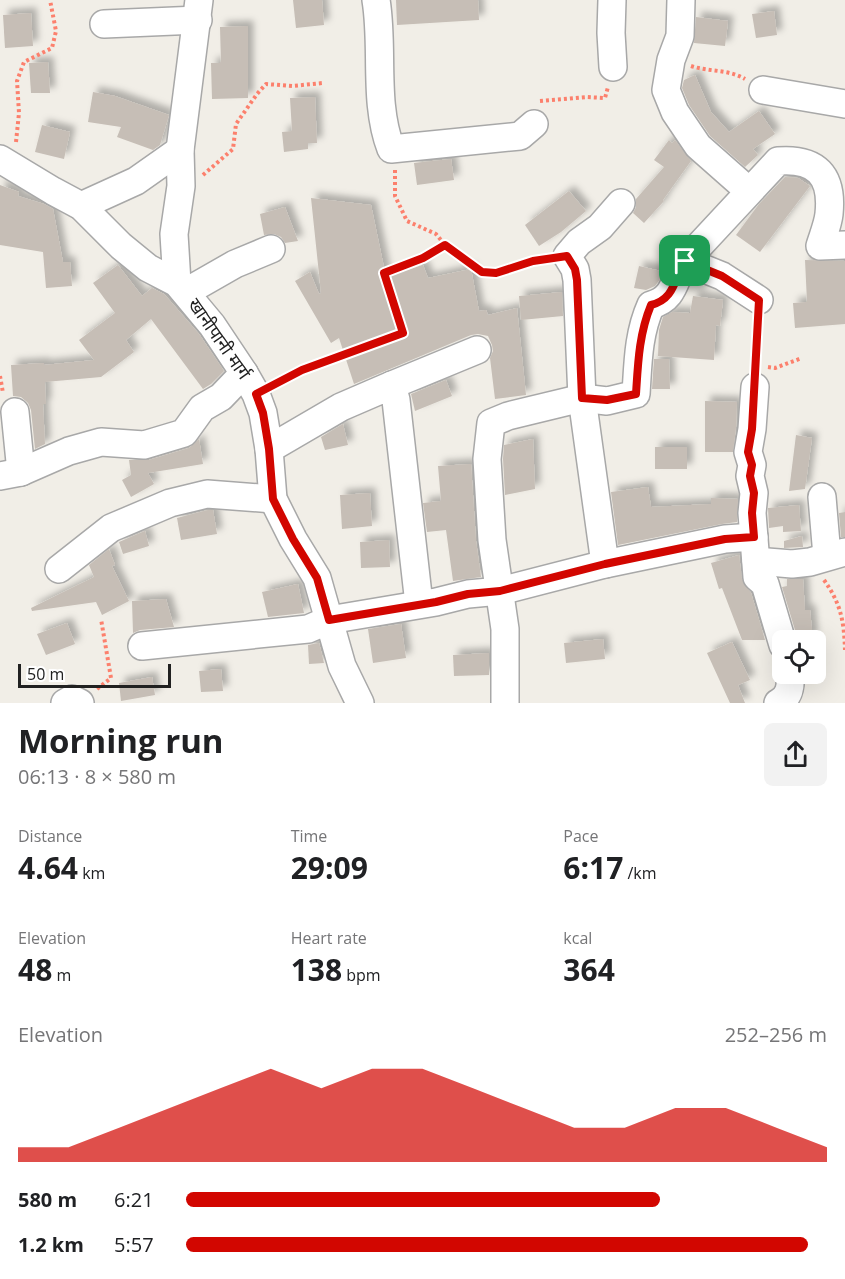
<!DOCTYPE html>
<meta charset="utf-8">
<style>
body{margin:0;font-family:"Open Sans","Noto Sans Devanagari",sans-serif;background:#f2f2f2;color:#202124;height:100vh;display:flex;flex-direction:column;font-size:22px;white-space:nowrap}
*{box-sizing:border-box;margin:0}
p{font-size:20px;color:#757577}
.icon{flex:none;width:33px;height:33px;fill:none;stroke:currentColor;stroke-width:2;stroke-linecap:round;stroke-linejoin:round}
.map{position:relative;height:703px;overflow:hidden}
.drawer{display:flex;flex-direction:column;background:#fff;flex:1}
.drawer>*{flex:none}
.controls{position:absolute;left:772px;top:630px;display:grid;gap:12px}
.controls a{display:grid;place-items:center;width:54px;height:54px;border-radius:9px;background:#fff;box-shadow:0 6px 24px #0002;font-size:30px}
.scale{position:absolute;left:18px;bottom:15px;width:153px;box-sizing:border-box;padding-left:6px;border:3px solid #212121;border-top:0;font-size:16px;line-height:21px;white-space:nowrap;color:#212121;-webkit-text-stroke:4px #fff;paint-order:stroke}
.pin{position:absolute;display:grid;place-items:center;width:51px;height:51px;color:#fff;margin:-26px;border-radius:12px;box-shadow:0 3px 9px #0006}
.round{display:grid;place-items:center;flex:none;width:63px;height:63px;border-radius:9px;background:#f2f2f2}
.overview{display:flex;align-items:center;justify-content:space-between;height:102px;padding:0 18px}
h1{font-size:33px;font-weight:700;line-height:45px}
.metrics{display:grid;grid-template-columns:repeat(3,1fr);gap:9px;height:102px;padding:6px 18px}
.metrics div{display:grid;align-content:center}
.metrics b{font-size:30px;font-weight:700}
.metrics small{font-size:16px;font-weight:400}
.metrics p{font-size:16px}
.chart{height:168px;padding:12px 18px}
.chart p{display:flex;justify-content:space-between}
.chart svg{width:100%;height:108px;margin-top:6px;fill:#d20600;opacity:.7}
ul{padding:0 18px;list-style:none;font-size:20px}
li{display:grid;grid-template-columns:96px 72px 1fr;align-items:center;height:45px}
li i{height:15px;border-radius:8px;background:#d20600}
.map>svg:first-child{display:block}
</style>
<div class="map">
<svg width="845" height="703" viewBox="0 0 845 703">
<defs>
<filter id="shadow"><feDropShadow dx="5.5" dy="-5.5" stdDeviation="3" flood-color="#0004"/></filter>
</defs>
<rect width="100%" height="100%" fill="#f1eee7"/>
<g fill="#c6beb6" filter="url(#shadow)">
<polygon points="293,0 322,0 324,25 296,28"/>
<polygon points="396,0 478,0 479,20 397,25"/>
<polygon points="774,11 777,35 756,38 752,14"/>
<polygon points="31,13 33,46 5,48 3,15"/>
<polygon points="696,17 728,21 725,46 694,43"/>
<polygon points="248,26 248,98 212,99 211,63 221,63 220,27"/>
<polygon points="48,62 50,93 31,93 29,63"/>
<polygon points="695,75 711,112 729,132 759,111 775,134 753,149 758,155 745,167 710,136 689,105 682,88 684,80"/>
<polygon points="93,92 115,96 169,115 160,145 153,150 117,137 121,127 88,122"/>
<polygon points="315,97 317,143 308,143 308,149 284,152 282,132 292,131 290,98"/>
<polygon points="42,125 70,132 64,159 35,152"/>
<polygon points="669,140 672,143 675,140 691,161 663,200 664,201 644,223 633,213 636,207 636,199 664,167 654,160"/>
<polygon points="451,159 454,180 417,185 414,163"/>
<polygon points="785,177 798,178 810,186 760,252 736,235 759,204"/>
<polygon points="0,185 19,192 18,196 44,204 53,209 63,262 70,262 72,286 46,288 43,252 0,245"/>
<polygon points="569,191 586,211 561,232 539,246 525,225"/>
<polygon points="311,198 371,205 386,277 423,265 428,278 471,269 479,311 486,310 488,315 517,308 526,395 495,399 490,358 493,351 492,345 488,336 478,334 471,335 354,384 339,338 331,343 295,281 310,272 319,294 321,293"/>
<polygon points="285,207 298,241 285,243 281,237 274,234 264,235 260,214"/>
<polygon points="805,260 845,261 845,324 795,328 793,303 807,302"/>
<polygon points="118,265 142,296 152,288 164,294 199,334 224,371 211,384 203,389 151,319 126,340 134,352 101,377 45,382 46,404 43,404 45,444 35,449 31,410 28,403 21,397 13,396 11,365 44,363 44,365 94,360 79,340 115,313 93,283"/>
<polygon points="639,266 661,271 660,279 655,286 646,290 634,288"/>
<polygon points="562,292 563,316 521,320 519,296"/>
<polygon points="693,296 723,300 720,326 716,325 714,360 658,356 659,330 663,317 672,312 690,313"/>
<polygon points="654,359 669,359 670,389 652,389"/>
<polygon points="446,380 452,396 415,411 411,394"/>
<polygon points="705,401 737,402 736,427 733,452 705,452"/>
<polygon points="343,424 348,445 325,450 321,437"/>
<polygon points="796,435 812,438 805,489 789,491"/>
<polygon points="199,439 203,464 148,473 154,484 131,497 122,480 131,475 129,460 149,460 189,448"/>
<polygon points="533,439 535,489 505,495 503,459 504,445"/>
<rect x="655" y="447" width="32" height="22"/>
<polygon points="471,464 476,541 481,577 453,581 446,530 427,532 423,503 441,501 438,466"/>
<polygon points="648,487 651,507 711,504 711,498 738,499 737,522 722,524 618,545 611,492"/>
<polygon points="370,493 372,526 342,529 340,495"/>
<polygon points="799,505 801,531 783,532 783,526 769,528 768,508"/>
<polygon points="208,510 213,510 217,534 181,540 177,518"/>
<polygon points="845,512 845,537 841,537 839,513"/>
<polygon points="145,531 149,546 123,554 119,542"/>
<polygon points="802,536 803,547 784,548 784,541"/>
<polygon points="389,540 390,567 361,568 360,542"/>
<polygon points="109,549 115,565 112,566 129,601 102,615 96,602 32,611 31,608 94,577 89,565"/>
<polygon points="739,555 742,579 751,593 765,640 742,640 722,588 719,589 711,563"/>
<polygon points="787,579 803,579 805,610 810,610 813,640 798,640 782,587 787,586"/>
<polygon points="298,584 304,613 268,617 262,592"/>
<polygon points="166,599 174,627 140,630 133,633 132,601"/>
<polygon points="67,623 75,644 46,655 37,634"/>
<polygon points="401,624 406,658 373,663 368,629"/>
<polygon points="603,639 605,659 566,663 564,643"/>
<polygon points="732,642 750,680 738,685 745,703 730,703 707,653"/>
<polygon points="319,643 324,663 309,664 308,645"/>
<polygon points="489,653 489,675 454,676 453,655"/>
<polygon points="221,669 223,691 201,692 199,671"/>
<polygon points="152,677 155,695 121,701 119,683"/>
</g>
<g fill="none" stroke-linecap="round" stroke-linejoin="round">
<defs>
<g id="minor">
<path d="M 376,0 C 384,48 373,102 391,149 L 520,136 L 534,124"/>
<polyline points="612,0 611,33 613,67"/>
<polyline points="681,0 680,36 671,60 666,90 675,112 698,146 749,191"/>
<polyline points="104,24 198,20"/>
<polyline points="763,90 845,104"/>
<polyline points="0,159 53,191 81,206 121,246 148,268 177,283 212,325 244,373 256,394 263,413 269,449 273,499 293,539 317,578 342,666 360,703"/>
<polyline points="81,206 136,181 180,150"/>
<polyline points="685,261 722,276 759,300"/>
<polyline points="177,283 174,234 181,186 180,150 199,0"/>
<polyline points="186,292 235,264 271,249"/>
<polyline points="392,385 477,350"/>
<polyline points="755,387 752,429 748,452 752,465 750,476 754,493 752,513 757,577 765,584 783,645"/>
<polyline points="15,412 21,472"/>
<polyline points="269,449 341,407 392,385 396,400 419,604"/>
<polyline points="0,476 21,472 69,451 101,442 144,445 184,433 202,408 221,397 244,373"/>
<polyline points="822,497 827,556"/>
<polyline points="756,561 792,564 810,562 845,552"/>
<polyline points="605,564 582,398 577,280 575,269 567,256 579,242 600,227 621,203"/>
<polyline points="59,569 111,528 170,503 207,494 273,499"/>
<polyline points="142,646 308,629 329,620 436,602 468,594 500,591 605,564 725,539 754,537"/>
<polyline points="65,703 72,699 80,703"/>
<path d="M 505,703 L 505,629 L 492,540 L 487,459 L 491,423 L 508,416 L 582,398 L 607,401 L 636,394 C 638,363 638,334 651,305 C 675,299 674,279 685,261 L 778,161 C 816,158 833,175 829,214 C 828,224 823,236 820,246 L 845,245"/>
<path d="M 778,703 C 790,697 791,686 790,674"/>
</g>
</defs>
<use href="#minor" stroke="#a8a8a8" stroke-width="30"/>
<g stroke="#fc806d" stroke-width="4" stroke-dasharray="3 3" stroke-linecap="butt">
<path d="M 691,66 C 709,72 728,69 745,79"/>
<polyline points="540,101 587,97 605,98 608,87"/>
<polyline points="16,142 19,113 17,81 24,62 52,48 56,31 50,0"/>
<polyline points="395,170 395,196 407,221 436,234 445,245 481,272 496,273 533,261 546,260"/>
<polyline points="203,175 233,149 236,124 257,94 266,84 292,86 323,83"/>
<polyline points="756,365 759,322"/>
<polyline points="768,367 775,368 802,358"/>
<polyline points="0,376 3,393"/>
<polyline points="277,383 302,370 403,333 384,273 423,258 445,245"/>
<path d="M 824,580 C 841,604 844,621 845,650"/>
<polyline points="97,689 111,678 101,619"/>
</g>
<use href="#minor" stroke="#fff" stroke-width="27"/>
</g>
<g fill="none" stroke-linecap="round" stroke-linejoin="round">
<defs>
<path id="route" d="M 445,245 L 482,272 L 496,273 L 533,261 L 567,256 L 575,269 L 577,280 L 582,398 L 607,400 L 636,394 C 638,363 639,334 651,305 C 675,299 674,279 685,261 L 722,276 L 759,300 L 752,429 L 748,452 L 752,465 L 750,476 L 754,493 L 752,513 L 754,537 L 725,539 L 605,564 L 500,591 L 468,594 L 436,602 L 329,620 L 317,578 L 293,539 L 273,499 L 269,449 L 263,413 L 256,394 L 302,370 L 403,333 L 384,273 L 423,258 Z"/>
</defs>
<use href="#route" stroke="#fff" stroke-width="12"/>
<use href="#route" stroke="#d20600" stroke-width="8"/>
</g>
<g text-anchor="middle" stroke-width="6" stroke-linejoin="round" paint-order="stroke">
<g font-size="18" fill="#212121" stroke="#fff">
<text transform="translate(219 339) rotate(55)" y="6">खानीपानी मार्ग</text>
</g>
</g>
</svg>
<div class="controls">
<a><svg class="icon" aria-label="locate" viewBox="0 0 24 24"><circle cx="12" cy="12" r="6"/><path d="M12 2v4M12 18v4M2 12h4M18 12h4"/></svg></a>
</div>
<div class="scale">50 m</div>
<div class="pin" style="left:685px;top:261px;background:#1e9e55"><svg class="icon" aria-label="arrive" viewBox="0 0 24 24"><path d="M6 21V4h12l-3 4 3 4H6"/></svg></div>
</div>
<section class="drawer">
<div class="overview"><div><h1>Morning run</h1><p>06:13 · 8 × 580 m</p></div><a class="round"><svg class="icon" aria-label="share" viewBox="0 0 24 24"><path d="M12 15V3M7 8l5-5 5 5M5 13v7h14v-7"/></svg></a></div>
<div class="metrics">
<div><p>Distance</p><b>4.64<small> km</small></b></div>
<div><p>Time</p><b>29:09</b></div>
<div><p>Pace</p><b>6:17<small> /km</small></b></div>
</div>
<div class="metrics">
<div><p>Elevation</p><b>48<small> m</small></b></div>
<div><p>Heart rate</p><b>138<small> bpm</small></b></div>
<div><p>kcal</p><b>364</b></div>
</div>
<div class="chart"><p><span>Elevation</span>252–256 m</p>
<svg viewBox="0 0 160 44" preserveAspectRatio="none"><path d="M0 44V38L10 38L20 30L30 22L40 14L50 6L60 14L70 6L80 6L90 14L100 22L110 30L120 30L130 22L140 22L150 30L160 38V44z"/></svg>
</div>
<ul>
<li><b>580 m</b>6:21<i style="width:74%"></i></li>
<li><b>1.2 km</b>5:57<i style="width:97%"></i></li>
</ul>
</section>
